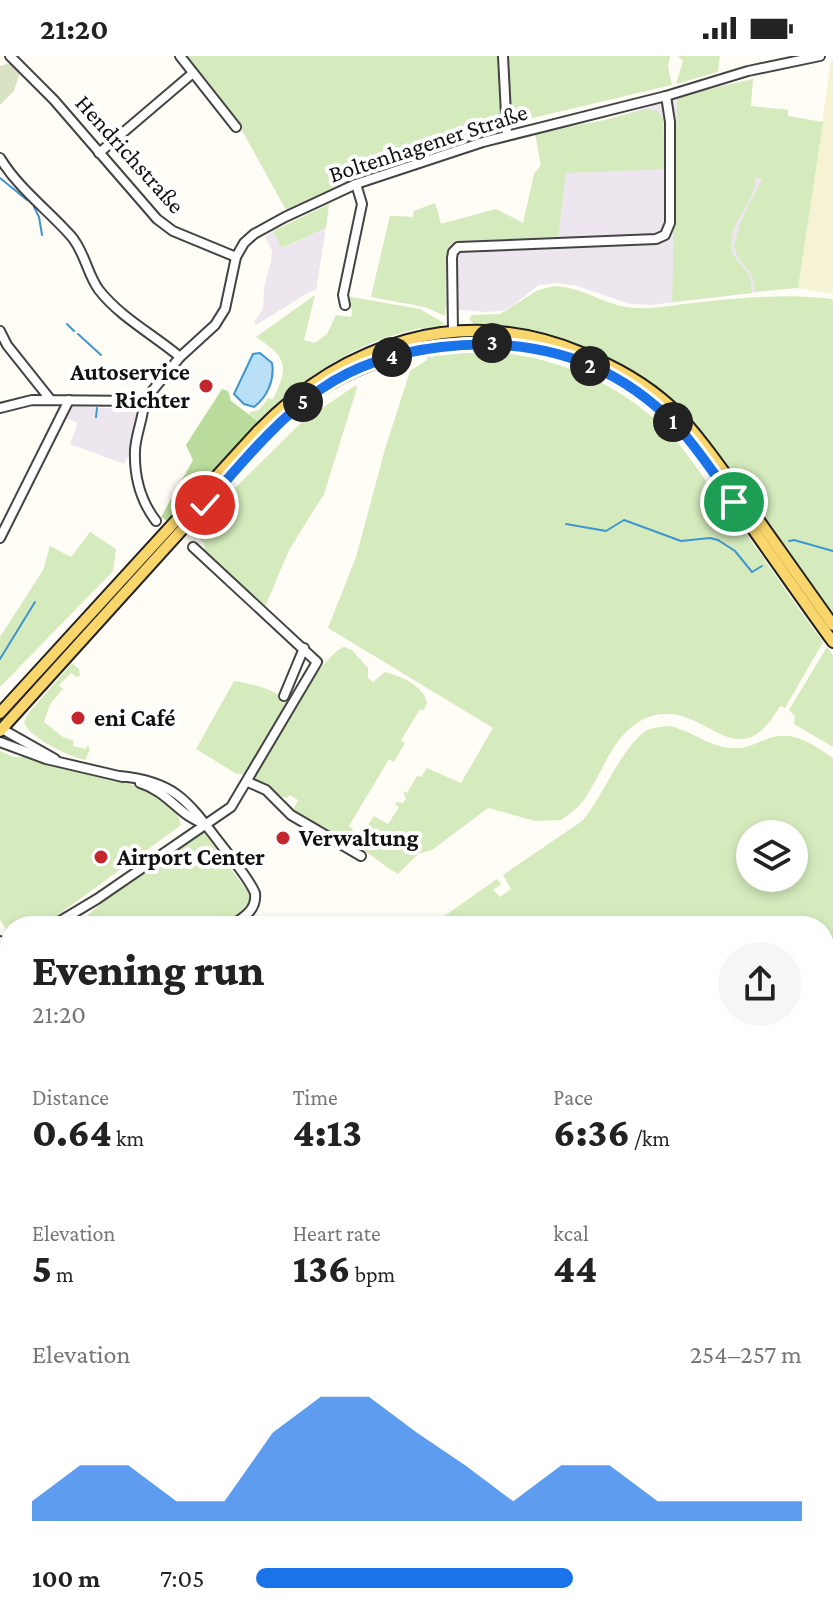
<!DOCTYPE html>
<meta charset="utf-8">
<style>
body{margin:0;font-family:"Crimson Pro",serif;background:#f6f6f6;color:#222;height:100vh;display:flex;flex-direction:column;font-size:30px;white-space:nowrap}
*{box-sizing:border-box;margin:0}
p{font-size:26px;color:#767676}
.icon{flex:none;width:44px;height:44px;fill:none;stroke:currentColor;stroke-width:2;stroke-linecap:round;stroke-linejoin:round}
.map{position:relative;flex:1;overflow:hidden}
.details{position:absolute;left:0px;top:860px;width:834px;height:708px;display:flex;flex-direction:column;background:#fff;border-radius:32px 32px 0 0;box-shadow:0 4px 12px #0003}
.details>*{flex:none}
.fabs{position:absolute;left:736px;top:764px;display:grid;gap:16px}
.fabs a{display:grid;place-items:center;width:72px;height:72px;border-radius:50%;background:#fff;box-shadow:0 4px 12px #0003;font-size:40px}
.pin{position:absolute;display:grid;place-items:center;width:68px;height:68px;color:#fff;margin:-34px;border:4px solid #fff;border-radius:50%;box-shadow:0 2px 8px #0007}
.km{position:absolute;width:40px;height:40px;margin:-20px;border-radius:50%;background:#222;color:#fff;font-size:22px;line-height:40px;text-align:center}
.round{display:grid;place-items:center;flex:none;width:84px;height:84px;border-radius:42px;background:#f6f6f6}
.headline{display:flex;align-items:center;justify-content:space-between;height:136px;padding:0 32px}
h1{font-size:44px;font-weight:800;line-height:60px}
.stats{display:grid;grid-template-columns:repeat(3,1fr);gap:12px;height:136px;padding:8px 32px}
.stats div{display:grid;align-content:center}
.stats b{font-size:40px;font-weight:800}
.stats small{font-size:22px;font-weight:400}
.stats p{font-size:22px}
.chart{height:224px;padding:16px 32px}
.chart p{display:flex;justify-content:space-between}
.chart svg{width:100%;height:144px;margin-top:8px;fill:#1a73e8;opacity:.7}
ul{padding:0 32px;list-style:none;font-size:26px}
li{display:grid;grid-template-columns:128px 96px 1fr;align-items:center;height:60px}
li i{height:20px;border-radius:10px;background:#1a73e8}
.status{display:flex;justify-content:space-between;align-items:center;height:56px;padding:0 40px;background:#fff;direction:ltr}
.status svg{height:22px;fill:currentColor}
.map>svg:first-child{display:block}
</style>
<div class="status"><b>21:20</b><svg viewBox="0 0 49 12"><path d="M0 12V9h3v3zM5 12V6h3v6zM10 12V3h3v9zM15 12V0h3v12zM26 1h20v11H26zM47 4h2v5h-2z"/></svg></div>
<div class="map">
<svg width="833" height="1568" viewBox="0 0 833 1568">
<rect width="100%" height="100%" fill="#fffdf5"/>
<g fill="#eee6ef">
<polygon points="753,23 750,50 788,54 759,236 652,249 630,248 577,230 557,227 539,229 512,250 502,255 487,256 425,251 371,241 390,160 413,161 414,155 435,147 441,168 496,153 524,167 534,118 541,109 535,77 605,64 711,32"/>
<polygon points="326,172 316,234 309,236 256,269 254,266 263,253 264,232 271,205 272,195 265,181 273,175 283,192"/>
<polygon points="69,350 122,353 132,354 136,358 139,364 134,390 124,408 70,388 78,367 64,361"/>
</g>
<g fill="#f6f3d4">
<polygon points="833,4 833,238 798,232 831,5"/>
<polygon points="833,1322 833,1568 685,1568 691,1558 824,1558 824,1337"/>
</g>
<g fill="#d5ebbd" fill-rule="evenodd">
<polygon points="183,0 500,0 505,74 381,111 286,154 239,69"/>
<polygon points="507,0 670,0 668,11 672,29 511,67"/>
<polygon points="678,0 720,0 718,16 676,28 683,5"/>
<path d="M 753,23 L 751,50 L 788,54 L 788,60 L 823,66 L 798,232 L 755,236 L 752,220 L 737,199 L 734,190 L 740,167 L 762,123 L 755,121 C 757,145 732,162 731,186 C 730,202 741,206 748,218 C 751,223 751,232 752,237 L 672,246 L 677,41 Z"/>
<polygon points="647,53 658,55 663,63 665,113 566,117 558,181 460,185 450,188 446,201 445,260 425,251 371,241 390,160 413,161 414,155 435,147 441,168 496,153 523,167 534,118 541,109 535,77 605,64"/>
<polygon points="329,148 326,172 282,192 273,175"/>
<path d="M 555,230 C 584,231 608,252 637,252 C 655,253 674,249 692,247 C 740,242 785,237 833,243 L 833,560 C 776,484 718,374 640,320 C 614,302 586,292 557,283 C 525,273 508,267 474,268 L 469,263 L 472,259 L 500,258 L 538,234 Z"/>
<path d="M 315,239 L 304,284 L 315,287 L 327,278 L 336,259 L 351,261 L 352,255 L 346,240 L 420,253 L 444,267 L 438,272 L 422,276 L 421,272 C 352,287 309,318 259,366 L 248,357 L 259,354 L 268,342 L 273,343 C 290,309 286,301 256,281 Z"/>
<path d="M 483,295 C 554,299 623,327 672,380 C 688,398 701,419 716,438 C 754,485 786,537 823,586 L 785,652 L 780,650 C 736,727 705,643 652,660 C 616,671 606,710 587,739 C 581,750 571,757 561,764 L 535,765 L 488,752 L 432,794 L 418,798 L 398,818 C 382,809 371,798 355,789 L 356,786 L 374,760 L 388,768 L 399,751 L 395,748 L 396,746 L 403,747 L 406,743 L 403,735 L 407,737 L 417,720 L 421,721 L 427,712 L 461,727 L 493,672 L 328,572 L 356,501 L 385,393 L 410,315 L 427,304 L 427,301 Z"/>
<polygon points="356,329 357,332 324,438 289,494 265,551 205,501 204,487 191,475 302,366"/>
<polygon points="90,476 116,493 113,515 0,631 0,581 43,514 50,490 71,501"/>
<path d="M 344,591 L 352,594 L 368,612 L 368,622 L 373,626 L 385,616 C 401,620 424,630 427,647 L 423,655 L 420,653 L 401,684 L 405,687 L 394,706 L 389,703 L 349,770 L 353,773 L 350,779 L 340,782 L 295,757 L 294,752 L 298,744 L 290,739 L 287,742 L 283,741 L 253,721 C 265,697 322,597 344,591 Z"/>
<polygon points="827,591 833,599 833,691 794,668 795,660 789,654"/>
<path d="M 72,607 L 79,613 L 80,620 L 76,621 L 71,617 L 59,629 L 63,633 L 50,648 L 44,666 L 63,681 L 74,685 L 73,690 L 86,693 L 88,689 L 90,694 L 85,704 C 69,700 31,683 24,667 L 27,659 Z"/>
<path d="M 234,625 C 250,627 280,634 289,648 L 244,719 L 235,717 L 196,693 Z"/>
<path d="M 670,670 C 692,675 711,692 734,692 C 747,693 758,686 770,682 C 795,674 813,689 833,702 L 833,1197 L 824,1213 L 824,870 L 430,870 L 497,823 L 501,828 L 493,834 L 500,841 L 511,833 L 503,819 L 582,765 C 602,743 625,683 650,673 C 656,671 664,671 670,670 ZM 794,778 L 794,822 L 750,822 L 750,778 Z"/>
<path d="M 0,695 L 14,701 L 24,701 C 61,710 173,726 181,769 L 43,870 L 10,870 L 10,879 L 0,864 Z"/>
<polygon points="202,774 250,839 247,854 224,870 67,870 74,864 79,867 122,829"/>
<polygon points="833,1212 833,1322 824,1337 824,1228"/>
<polygon points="76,1558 313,1558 307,1568 70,1568"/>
<polygon points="392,1558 620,1558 610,1568 386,1568"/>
</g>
<g fill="#b9dc9c">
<polygon points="222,333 228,335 231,345 259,366 167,465 161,461 193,404 186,389"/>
<polygon points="648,1558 691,1558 685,1568 641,1568"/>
</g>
<polygon fill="#d9e3c4" points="11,7 20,16 14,35 0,49 0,10"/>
<path fill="#b9e0f7" stroke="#3f96cf" stroke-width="2" d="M 260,297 L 272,307 C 275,324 267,341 254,351 L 244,348 L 234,338 L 253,298 Z"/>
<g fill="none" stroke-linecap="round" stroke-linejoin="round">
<g stroke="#3f96cf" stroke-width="2">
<polyline points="0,122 27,144"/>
<polyline points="34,151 39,161 42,179"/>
<polyline points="67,268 74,275"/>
<polyline points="78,278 101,299"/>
<polyline points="96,361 97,352"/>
<polyline points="566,468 606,475 624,464 681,485 710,482 718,484 735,495 752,516 762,510"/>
<polyline points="789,485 794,484 833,495"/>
<polyline points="0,603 35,546"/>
</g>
<g stroke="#e29292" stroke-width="18">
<polyline points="0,1428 10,1434"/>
<polyline points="0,1457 10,1463"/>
<polyline points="0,1487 10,1493"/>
<polyline points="48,1568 54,1558"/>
</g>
<polyline stroke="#e29292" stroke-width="46" points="347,1568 353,1558"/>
<defs>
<g id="minor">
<polyline points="10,0 54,44 157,163 173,175 236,201"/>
<polyline points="180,0 236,71"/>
<polyline points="503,0 507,78"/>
<polyline points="99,97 193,17"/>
<path d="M 0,102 C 19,133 47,153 71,180 C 85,196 87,218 99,234 C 120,261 154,279 180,301"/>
<polyline points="345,249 343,239 362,148 356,128"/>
<polyline points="0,275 7,289 50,343"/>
<polyline points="453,276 452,202 453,196 458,191 656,183 665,179 670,167 670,66 666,40"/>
<path d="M 144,345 C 144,361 136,377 135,394 C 134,420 140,444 156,465"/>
<polyline points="0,352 32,344 144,345 180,301 215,269 225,253 236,201 244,187 254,178 285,161 356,128 483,86 666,40 748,15 820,0"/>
<polyline points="0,482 69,344"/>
<polyline points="284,640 304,592"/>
<polyline points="2,673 55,703"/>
<polyline points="0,686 46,703 123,721"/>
<path d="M 119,720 C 174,725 187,744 219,786 C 231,802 247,819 255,837 C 257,854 244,861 231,870"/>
<polyline points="248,726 266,734 291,759 361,800"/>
<path d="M 140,727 C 169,736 179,760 205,768"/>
<polyline points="52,870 97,843 231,751 317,606 193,491"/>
<polyline points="0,885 5,900 0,917"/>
</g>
<g id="major">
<path d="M 0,657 L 257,376 C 344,286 462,247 582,297 C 614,310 645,327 670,350 C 699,379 721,412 745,445 C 774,486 804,528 833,569"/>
<path d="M 0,675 L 273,373 C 321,325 376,299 444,291 C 536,279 622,308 684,379 C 704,401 721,427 738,452 C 770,497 801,542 833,586"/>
</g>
</defs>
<use href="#minor" stroke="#444" stroke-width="12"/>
<use href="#major" stroke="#222" stroke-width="14"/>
<use href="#minor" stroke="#fff" stroke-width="8"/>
<use href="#major" stroke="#f9d66b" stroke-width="10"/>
</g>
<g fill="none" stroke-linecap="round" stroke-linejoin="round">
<defs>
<path id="route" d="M 205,449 C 241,408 276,364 321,333 C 357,308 399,296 441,291 C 535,280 619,305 684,378 C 702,399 718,423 734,446"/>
</defs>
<use href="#route" stroke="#fff" stroke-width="16"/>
<use href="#route" stroke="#1a73e8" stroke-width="10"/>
</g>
<g fill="#c4262e" stroke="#fff" stroke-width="3">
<circle cx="206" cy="330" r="8"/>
<circle cx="78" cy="662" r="8"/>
<circle cx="283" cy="782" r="8"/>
<circle cx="101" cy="801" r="8"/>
</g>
<g text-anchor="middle" stroke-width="8" stroke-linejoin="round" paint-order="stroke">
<g font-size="24" fill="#111" stroke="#fff">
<text transform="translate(428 87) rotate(-18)" y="8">Boltenhagener Straße</text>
<text transform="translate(130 98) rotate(48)" y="8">Hendrichstraße</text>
</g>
<g font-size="24" font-weight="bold" fill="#111" stroke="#fff" text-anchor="start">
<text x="190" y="324" text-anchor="end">Autoservice<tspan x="190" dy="28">Richter</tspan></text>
<text x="94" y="670">eni Café</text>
<text x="299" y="790">Verwaltung</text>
<text x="117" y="809">Airport Center</text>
</g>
</g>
</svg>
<div class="fabs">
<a><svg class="icon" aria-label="layers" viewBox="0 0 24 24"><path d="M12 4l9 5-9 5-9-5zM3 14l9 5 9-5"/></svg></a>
</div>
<div class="pin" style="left:734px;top:446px;background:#1e9e55"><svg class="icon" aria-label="arrive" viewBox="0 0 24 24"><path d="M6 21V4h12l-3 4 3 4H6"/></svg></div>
<div class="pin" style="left:205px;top:449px;background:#d93025"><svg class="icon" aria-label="check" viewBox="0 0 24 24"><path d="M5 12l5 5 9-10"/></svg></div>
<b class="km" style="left:673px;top:366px">1</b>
<b class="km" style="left:590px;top:310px">2</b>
<b class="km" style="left:492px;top:287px">3</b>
<b class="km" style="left:392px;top:301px">4</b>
<b class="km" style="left:303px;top:346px">5</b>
<section class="details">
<div class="headline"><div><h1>Evening run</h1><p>21:20</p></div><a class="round"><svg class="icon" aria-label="share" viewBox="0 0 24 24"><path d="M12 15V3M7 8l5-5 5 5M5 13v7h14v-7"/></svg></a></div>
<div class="stats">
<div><p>Distance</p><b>0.64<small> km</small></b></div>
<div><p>Time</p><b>4:13</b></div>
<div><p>Pace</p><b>6:36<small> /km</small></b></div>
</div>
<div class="stats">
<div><p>Elevation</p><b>5<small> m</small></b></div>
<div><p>Heart rate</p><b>136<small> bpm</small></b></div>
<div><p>kcal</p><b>44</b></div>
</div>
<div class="chart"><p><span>Elevation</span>254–257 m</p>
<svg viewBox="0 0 160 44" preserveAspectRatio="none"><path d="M0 44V38L10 27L20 27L30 38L40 38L50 17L60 6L70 6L80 17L90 27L100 38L110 27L120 27L130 38L140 38L150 38L160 38V44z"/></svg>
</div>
<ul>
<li><b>100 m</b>7:05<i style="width:58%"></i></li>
</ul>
</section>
</div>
